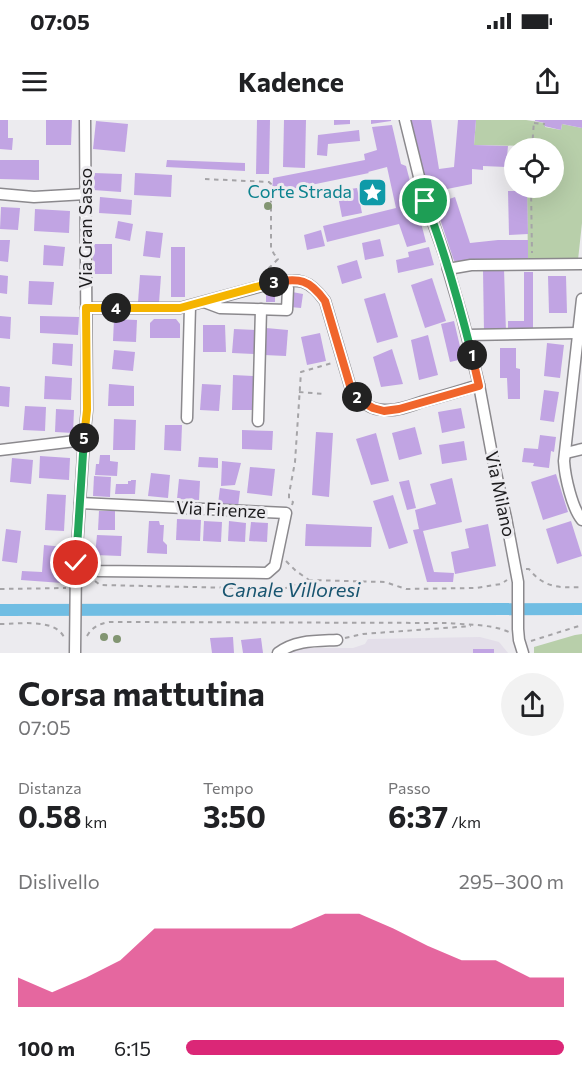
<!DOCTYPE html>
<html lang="it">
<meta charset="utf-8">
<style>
body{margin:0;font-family:Commissioner,sans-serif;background:#f2f2f2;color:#202124;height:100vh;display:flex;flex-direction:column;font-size:22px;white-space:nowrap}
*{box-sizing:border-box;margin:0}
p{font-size:20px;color:#757577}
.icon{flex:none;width:33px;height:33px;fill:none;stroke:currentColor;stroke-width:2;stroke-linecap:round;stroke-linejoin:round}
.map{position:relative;height:533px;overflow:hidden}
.drawer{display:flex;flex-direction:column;background:#fff;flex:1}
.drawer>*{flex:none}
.buttons{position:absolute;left:504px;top:18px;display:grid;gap:12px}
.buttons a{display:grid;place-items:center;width:60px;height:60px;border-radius:50%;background:#fff;box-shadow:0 6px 24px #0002;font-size:30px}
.pin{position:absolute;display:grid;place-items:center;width:51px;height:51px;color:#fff;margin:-26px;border:3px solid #fff;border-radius:50%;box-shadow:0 2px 6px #0007}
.km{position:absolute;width:30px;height:30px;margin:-15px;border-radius:50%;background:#222;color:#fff;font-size:16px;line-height:30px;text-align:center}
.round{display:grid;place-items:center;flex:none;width:63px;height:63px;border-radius:32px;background:#f2f2f2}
.overview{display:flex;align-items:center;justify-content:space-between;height:102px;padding:0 18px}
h1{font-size:33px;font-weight:700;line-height:45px}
.metrics{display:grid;grid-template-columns:repeat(3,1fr);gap:9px;height:102px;padding:6px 18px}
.metrics div{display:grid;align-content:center}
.metrics b{font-size:30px;font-weight:700}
.metrics small{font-size:16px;font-weight:400}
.metrics p{font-size:16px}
.chart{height:168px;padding:12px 18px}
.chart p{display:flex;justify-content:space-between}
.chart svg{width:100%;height:108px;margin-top:6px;fill:#db2777;opacity:.7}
ul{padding:0 18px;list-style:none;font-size:20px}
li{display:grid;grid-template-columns:96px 72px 1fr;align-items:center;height:45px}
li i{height:15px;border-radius:8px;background:#db2777}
.status{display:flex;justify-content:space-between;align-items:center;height:42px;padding:0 30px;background:#fff;direction:ltr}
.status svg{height:16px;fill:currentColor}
header{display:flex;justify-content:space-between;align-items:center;height:78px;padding:0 18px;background:#fff;font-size:27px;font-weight:700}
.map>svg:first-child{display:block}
</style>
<div class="status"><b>07:05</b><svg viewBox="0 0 49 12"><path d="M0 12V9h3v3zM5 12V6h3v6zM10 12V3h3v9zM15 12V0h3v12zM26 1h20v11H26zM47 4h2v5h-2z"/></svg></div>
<header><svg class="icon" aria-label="menu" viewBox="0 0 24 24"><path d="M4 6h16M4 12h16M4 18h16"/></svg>Kadence<svg class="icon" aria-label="share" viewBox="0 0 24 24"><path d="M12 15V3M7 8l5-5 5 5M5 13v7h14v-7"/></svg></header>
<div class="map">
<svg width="582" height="533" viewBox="0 0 582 533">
<rect width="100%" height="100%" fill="#ecebef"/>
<polygon fill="#e3dee9" points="480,517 499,522 508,533 289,533 303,528 353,528 365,524 368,519"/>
<g fill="#b8cfaa">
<polygon points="476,0 526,0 545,3 545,7 561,10 562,4 582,8 582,103 578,140 528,142 527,68 554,68 554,28 529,28 529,26 474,25"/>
<polygon points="582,514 582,533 534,533 534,527 575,515"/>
</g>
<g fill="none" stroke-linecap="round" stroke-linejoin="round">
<polyline stroke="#70bde3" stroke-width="12" points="0,490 582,489"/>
</g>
<g fill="#c1a4e3">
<polygon points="0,0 8,0 8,18 13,18 12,30 0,29"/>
<polygon points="46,0 72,0 71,25 46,25"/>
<polygon points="257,0 270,0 269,54 256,54"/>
<polygon points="284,0 306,0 305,48 283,47"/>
<polygon points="334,0 350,0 350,4 334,5"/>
<polygon points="371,0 391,0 391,1 371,4"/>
<polygon points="409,0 431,0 439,49 454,47 458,0 476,0 474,25 508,26 506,47 483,46 483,50 472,49 472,64 427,73"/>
<polygon points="535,0 582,0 582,8 562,4 561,10 544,6 545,3 535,1"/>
<polygon points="96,1 128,4 125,32 93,29"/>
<polygon points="392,5 401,44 406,46 426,122 407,127 399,104 327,122 323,106 396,88 387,47 368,52 369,53 272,73 273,58 365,40 364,34 377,30 372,7"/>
<polygon points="359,10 360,21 328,24 327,36 317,35 318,15"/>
<polygon points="0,40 39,40 39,60 0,59"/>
<polygon points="167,40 245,43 245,51 166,47"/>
<polygon points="94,53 122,54 121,72 93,70"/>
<polygon points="135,53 172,55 171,77 134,75"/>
<polygon points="357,68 362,93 342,97 337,71"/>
<polygon points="508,71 527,71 528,114 509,115"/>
<polygon points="100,77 132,80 131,95 99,93"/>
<polygon points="455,77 470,123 498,120 528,120 528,142 454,141 435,84"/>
<polygon points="1,87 20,88 18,110 0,109"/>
<polygon points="35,89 70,91 69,113 34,111"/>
<polygon points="118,101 133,104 130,121 115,118"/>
<polygon points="321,110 325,126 307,130 304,115"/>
<polygon points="146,111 163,113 160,138 143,136"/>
<polygon points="380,119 384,136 365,140 362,123"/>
<polygon points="0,120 10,120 8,142 0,141"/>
<rect x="93" y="124" width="19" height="30"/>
<polygon points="44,125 65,127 63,146 43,145"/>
<rect x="171" y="127" width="14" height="50"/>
<polygon points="429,127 434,145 398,153 396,140 409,137 408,132"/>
<polygon points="357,140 362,158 342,164 337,146"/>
<polygon points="504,149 506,212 484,212 483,150"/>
<polygon points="524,152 533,152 533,210 508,210 508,201 524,201"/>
<polygon points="0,155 8,156 7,174 0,173"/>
<polygon points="140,155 161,156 159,183 138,182"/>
<polygon points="548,156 566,156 567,193 549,193"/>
<polygon points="432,158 446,201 425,208 411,165"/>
<polygon points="29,161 54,162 52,185 28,184"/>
<polygon points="292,172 303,174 301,188 290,187"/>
<polygon points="385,173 398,217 377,223 364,179"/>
<rect x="266" y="174" width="9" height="8"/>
<polygon points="0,196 11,197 10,219 0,218"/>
<polygon points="40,196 79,197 78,215 40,213"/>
<polygon points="114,199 137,200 136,222 113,221"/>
<polygon points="154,199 176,199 180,204 180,218 150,218 150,203"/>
<polygon points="454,201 463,239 450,242 441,204"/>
<polygon points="203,205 225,205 226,232 203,232"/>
<polygon points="266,208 288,210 286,236 264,235"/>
<polygon points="234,209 256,210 254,234 232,233"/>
<polygon points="320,213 326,241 307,245 301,217"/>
<polygon points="428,215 438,255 419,260 411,220"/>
<polygon points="53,223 73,224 72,246 52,244"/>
<polygon points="547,223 564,225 560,258 544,256"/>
<polygon points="500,228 516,228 516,248 520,249 520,279 508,279 507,258 500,258"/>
<polygon points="392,229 403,264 381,267 373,237"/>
<polygon points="114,230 135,232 133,251 112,249"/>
<polygon points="233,255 253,256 253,290 232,290"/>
<polygon points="45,256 72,258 71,280 44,279"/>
<polygon points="109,264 134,266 134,286 108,286"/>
<polygon points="202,264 221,265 219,291 200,290"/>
<polygon points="0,266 10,267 9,287 0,286"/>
<polygon points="544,270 559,272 554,302 540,300"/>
<polygon points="25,286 46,287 45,311 23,310"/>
<polygon points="461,288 465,308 442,313 438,292"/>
<polygon points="56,289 74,290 73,313 55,312"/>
<polygon points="114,299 136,300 135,330 113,330"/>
<polygon points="165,305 182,305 181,331 164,330"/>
<polygon points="415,307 422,334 399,340 392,313"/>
<polygon points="242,310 273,311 272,330 242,329"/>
<polygon points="316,312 333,313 329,377 312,375"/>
<polygon points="376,313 389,361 371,365 356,319"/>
<polygon points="540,315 556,317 554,332 551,331 549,348 533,346 534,343 522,342 524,328 538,329"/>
<polygon points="464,321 467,340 442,344 439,325"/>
<polygon points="100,335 110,335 110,341 118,342 117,356 95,355 96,344 99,344"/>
<polygon points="40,336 70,338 69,360 39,358"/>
<polygon points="199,337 218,338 218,348 198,347"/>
<polygon points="12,338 33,340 31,364 10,362"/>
<polygon points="222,341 241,343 235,365 221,366"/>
<polygon points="250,347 275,349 272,376 247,373"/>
<polygon points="151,353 170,355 168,378 148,376"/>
<polygon points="556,354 568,392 543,400 531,362"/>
<polygon points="94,356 111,357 110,377 93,376"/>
<polygon points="452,358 462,402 423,411 434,452 454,453 453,462 427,462 413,410 419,409 415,390 436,384 430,364"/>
<polygon points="179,359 200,361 199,380 177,379"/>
<polygon points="131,360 136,360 135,374 115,374 116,364 128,364 128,361 131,361"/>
<polygon points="409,360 416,388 407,390 399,362"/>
<polygon points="220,368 240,371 238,387 218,384"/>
<polygon points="47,374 66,375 64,411 45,410"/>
<polygon points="393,375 408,423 389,429 373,381"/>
<polygon points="99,391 115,391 115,410 98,410"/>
<polygon points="177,399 201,400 200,421 176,420"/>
<polygon points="149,401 159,401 160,405 164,405 163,421 167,425 167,434 147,433"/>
<polygon points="204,401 222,402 221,422 203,421"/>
<polygon points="229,401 246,403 245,422 228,421"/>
<polygon points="571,401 582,436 557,444 546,409"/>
<polygon points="251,402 268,403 267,422 249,421"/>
<polygon points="306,404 372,407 371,427 305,426"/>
<polygon points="488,404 496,446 455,454 451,432 469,428 465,409"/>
<polygon points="6,409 21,411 17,443 2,441"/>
<polygon points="97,415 122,416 121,436 95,435"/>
<polygon points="44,425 64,427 62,463 21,460 22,451 42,452"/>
<polygon points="233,517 234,533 212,533 210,518"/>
<polygon points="261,518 263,533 243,533 241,520"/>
<rect x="473" y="529" width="21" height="4"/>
</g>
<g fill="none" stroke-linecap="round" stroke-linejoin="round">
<defs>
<g id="minor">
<polyline points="405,0 424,77 446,139 448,149 463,200 479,265 493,340 506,398 518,462 518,509 519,520 523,533"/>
<polyline points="0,74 34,77 86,74"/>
<polyline points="448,149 471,145 582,144"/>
<path d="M 582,179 L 564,341 C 565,357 572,388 582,400"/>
<polyline points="204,182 220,188 287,190 288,168"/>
<path d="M 86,188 L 180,188 L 273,163 C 299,158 309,159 325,181 L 351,269 C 359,281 370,290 385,290 C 397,291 410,286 421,282 C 440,277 460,271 479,265"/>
<polyline points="467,215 578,213"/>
<polyline points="187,298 190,186"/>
<polyline points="258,301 261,189"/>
<polyline points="0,330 84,320"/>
<polyline points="566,333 582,329"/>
<polyline points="76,443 98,451 267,453 275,446 286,393 80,383"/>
<polyline points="75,533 76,443 84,320 87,290 85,0"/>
<path d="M 278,533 C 295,520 316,521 337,520"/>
</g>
</defs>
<use href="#minor" stroke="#8b898d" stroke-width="13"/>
<g stroke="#a5a4a7" stroke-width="2" stroke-dasharray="4.5 4.5" stroke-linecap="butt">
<polyline points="534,3 545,4"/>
<polyline points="532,28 534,1"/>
<polyline points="205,59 269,62 271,64 271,128 274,134 278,139 269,148 271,154"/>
<polyline points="531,68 532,133"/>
<polyline points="299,272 323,274"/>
<polyline points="292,385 293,382 289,379 289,374 295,342 301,252 332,243"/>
<polyline points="286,441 296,451 309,460"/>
<path d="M 526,449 L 529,449 C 544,468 559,468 582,467"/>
<polyline points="95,461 100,465 283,469 309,460 385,462 406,469 476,468 501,464 507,460"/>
<polyline points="0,469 66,468"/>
<path d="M 0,504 C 19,504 54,498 64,517"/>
<path d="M 87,516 C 92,507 99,504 109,502 L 449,503 C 468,505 491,504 509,512"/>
<polyline points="345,518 363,514 471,506"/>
<polyline points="531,521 582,505"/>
</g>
<use href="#minor" stroke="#fff" stroke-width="10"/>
</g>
<g fill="#829572">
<circle cx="268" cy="86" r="4"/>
<circle cx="104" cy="517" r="4"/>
<circle cx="117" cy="519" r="4"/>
</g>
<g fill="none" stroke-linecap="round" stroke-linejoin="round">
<defs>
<path id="split-1" d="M 425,81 C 445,131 459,183 472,235"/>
<polyline id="split-2" points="357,277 364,283 373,288 384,291 399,289 479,266 472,235"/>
<path id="split-3" d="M 274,162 C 300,158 309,159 325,181 L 351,269 L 357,277"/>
<polyline id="split-4" points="116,188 180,188 274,162"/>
<polyline id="split-5" points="84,318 87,290 86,188 116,188"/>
<polyline id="split-6" points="76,443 84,318"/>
</defs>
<use href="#split-1" stroke="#fff" stroke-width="12"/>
<use href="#split-2" stroke="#fff" stroke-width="12"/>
<use href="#split-3" stroke="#fff" stroke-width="12"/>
<use href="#split-4" stroke="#fff" stroke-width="12"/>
<use href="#split-5" stroke="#fff" stroke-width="12"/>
<use href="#split-6" stroke="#fff" stroke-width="12"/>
<use href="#split-1" stroke="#22a559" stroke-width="8"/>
<use href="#split-2" stroke="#f0652b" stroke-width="8"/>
<use href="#split-3" stroke="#f0652b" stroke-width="8"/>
<use href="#split-4" stroke="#f5b400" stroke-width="8"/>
<use href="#split-5" stroke="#f5b400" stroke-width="8"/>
<use href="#split-6" stroke="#22a559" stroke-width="8"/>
</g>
<defs>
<symbol id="sight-square" viewBox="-11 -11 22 22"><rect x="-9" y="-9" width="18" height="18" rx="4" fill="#0f9aa8" stroke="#ecebef"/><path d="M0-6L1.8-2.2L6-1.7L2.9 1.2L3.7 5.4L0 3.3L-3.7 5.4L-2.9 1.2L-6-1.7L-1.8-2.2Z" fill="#fff"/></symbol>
</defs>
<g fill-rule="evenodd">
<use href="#sight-square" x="356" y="56" width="33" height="33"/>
</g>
<g text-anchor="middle" stroke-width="6" stroke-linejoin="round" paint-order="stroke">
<g font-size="18" fill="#0d838f" stroke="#ecebef" text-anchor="end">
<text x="352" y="78">Corte Strada</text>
</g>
<g font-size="18" fill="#1c1b1d" stroke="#ecebef">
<text transform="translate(86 108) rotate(-90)" y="6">Via Gran Sasso</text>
<text transform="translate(500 374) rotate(78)" y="6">Via Milano</text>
<text transform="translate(221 390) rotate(3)" y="6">Via Firenze</text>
</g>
<g font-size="20" font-style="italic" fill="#195570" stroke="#ecebef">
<text x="291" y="477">Canale Villoresi</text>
</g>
</g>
</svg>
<div class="buttons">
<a><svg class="icon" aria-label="locate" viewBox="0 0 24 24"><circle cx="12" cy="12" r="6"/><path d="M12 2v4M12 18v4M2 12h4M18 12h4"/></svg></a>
</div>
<div class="pin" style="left:425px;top:81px;background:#1e9e55"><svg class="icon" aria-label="arrive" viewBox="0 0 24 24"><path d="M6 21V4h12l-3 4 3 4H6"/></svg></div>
<div class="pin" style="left:76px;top:443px;background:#d93025"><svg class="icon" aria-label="check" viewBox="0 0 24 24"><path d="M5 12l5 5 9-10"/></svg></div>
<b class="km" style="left:472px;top:235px">1</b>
<b class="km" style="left:357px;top:277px">2</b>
<b class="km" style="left:274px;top:162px">3</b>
<b class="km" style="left:116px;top:188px">4</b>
<b class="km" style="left:84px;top:318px">5</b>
</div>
<section class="drawer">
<div class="overview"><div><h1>Corsa mattutina</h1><p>07:05</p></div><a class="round"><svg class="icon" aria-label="share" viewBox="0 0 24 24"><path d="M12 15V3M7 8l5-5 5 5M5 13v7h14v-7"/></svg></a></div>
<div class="metrics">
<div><p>Distanza</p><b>0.58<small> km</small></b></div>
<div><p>Tempo</p><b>3:50</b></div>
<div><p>Passo</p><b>6:37<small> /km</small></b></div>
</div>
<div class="chart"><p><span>Dislivello</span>295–300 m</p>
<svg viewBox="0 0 160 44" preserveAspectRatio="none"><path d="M0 44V32L10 38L20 32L30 25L40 12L50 12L60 12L70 12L80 12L90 6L100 6L110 12L120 19L130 25L140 25L150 32L160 32V44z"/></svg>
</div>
<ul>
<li><b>100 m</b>6:15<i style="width:100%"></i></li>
</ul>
</section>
